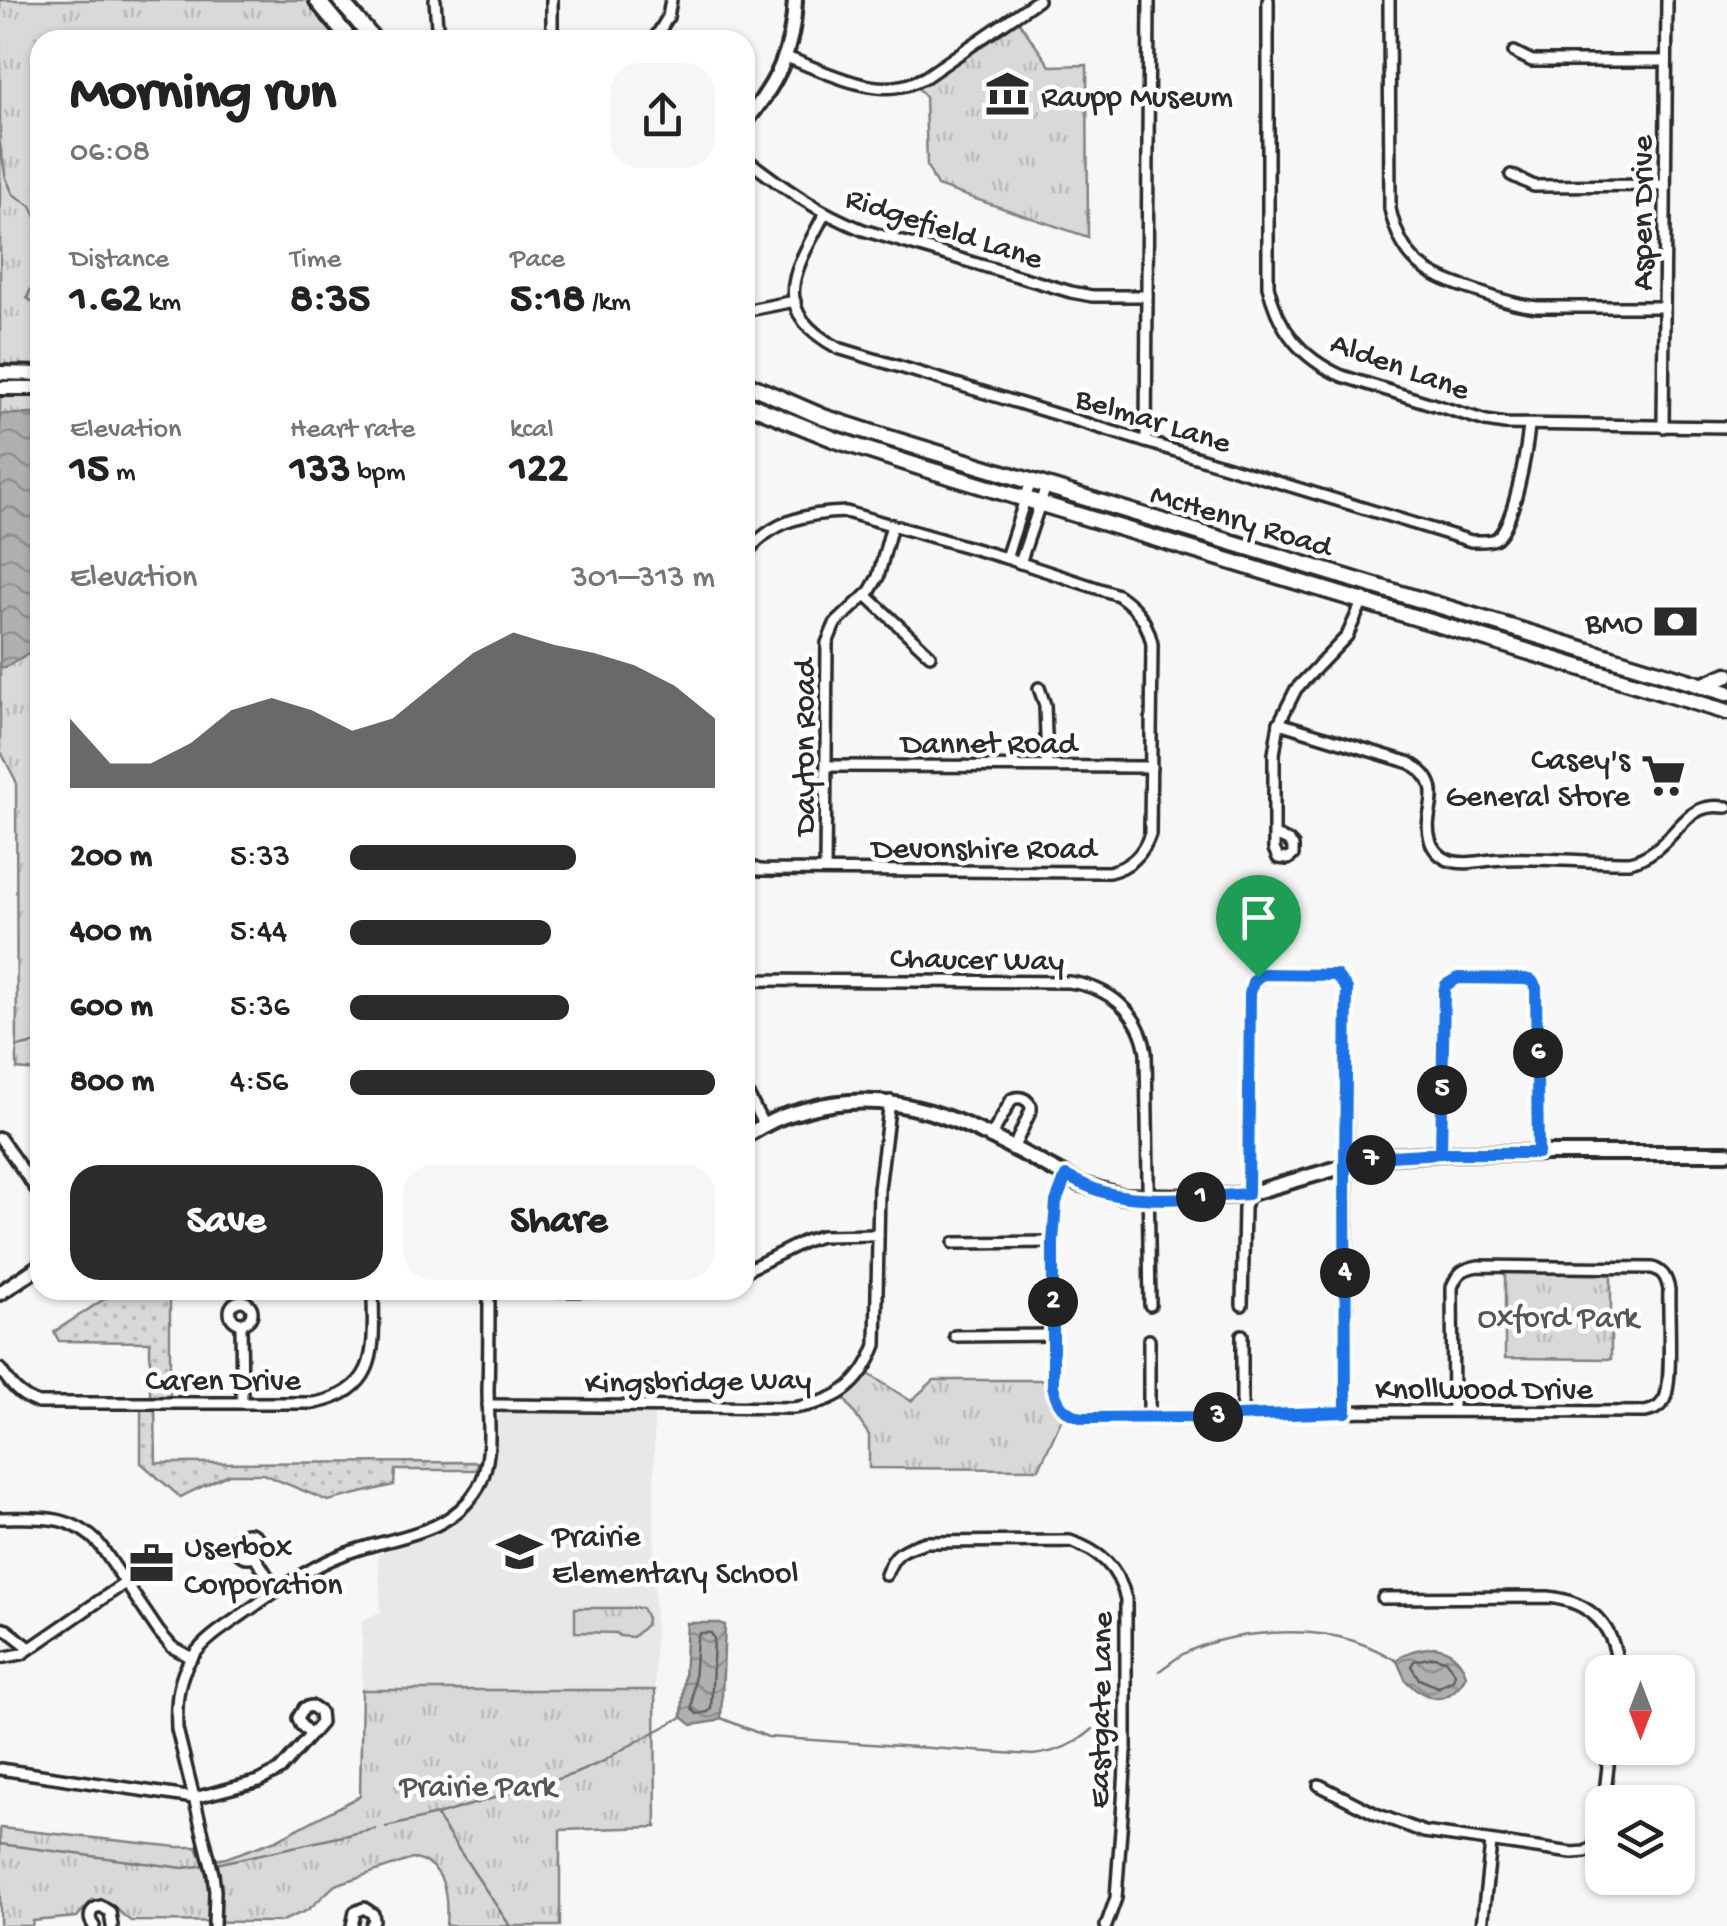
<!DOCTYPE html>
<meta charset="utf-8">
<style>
body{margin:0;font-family:"Gochi Hand",sans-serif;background:#f6f6f6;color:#222;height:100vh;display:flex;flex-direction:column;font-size:38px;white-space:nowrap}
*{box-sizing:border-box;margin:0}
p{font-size:32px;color:#767676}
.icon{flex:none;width:55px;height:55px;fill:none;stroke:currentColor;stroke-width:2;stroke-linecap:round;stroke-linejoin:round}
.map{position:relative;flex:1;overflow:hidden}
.panel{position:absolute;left:30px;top:30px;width:725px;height:1270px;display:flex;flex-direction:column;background:#fff;border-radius:30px;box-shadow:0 2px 8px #0004}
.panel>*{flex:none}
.needle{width:65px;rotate:180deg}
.fabs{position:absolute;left:1585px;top:1655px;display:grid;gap:20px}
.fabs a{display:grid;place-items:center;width:110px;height:110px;border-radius:20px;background:#fff;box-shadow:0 2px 8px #0004;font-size:50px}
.pin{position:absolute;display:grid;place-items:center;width:85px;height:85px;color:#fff;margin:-102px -42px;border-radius:50% 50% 50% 0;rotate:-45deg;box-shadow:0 0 10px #0007}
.pin .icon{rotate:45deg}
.km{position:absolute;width:50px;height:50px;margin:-25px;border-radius:50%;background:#222;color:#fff;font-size:28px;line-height:50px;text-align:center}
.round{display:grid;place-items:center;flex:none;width:105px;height:105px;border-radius:30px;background:#f6f6f6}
.headline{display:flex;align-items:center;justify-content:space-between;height:170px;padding:0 40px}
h1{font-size:55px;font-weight:800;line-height:75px}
.figures{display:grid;grid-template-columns:repeat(3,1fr);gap:15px;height:170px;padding:10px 40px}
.figures div{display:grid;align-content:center}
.figures b{font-size:42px;font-weight:800}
.figures small{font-size:28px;font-weight:400}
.figures p{font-size:28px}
.chart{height:280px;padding:20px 40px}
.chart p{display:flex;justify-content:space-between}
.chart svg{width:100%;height:180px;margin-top:10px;fill:#2b2b2b;opacity:.7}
.action{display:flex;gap:20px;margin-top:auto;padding:20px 40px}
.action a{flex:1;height:115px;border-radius:30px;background:#2b2b2b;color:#fff;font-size:40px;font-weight:800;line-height:115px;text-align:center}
.action a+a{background:#f6f6f6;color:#222}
ul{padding:0 40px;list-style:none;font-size:32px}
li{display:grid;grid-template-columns:160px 120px 1fr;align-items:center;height:75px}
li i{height:25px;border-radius:12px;background:#2b2b2b}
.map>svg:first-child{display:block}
</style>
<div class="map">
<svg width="1727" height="1926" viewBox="0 0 1727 1926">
<defs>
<pattern id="grass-dots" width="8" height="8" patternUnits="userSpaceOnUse" patternTransform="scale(2.5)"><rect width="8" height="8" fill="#d9d9d9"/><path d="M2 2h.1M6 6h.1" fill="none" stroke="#bababa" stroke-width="1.8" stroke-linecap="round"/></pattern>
<pattern id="park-tufts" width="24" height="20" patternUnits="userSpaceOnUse" patternTransform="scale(2.5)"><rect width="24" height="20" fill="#d9d9d9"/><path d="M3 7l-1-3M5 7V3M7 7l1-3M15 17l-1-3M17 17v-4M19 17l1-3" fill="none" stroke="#bababa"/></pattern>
<pattern id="water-waves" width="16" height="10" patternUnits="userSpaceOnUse" patternTransform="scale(2.5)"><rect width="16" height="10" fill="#b0b0b0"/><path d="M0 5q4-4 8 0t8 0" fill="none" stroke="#8f8f8f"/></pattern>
</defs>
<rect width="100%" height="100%" fill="#f7f7f7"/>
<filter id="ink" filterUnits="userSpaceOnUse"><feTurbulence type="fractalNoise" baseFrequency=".01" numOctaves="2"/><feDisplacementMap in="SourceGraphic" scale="20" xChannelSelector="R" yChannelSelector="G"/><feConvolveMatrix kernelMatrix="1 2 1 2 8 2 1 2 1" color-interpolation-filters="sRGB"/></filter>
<g filter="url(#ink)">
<polygon fill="#e8e8e8" points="504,1412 654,1412 655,1690 362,1690 362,1621 381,1611 378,1554 442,1531 463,1516 476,1501 494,1462 497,1417"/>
<g fill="url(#grass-dots)" stroke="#828282" stroke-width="2.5">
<polygon points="118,1290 170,1290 170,1398 150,1399 150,1342 59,1341 54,1332"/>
<polygon points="141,1409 155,1409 156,1463 478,1462 477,1470 395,1470 394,1485 328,1501 263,1474 229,1474 180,1497 141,1463"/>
</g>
<g fill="url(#park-tufts)" stroke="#828282" stroke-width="2.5">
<polygon points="0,0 311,0 344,40 40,40 40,368 0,368"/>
<polygon points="1017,19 1050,66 1087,65 1088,237 937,186 927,166 925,96 918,88"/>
<polygon points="0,396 40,396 40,1074 37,1071 17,1069 16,781 0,750"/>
<polygon points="1505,1272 1611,1272 1611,1359 1505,1358"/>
<polygon points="867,1373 911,1401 934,1380 1049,1380 1053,1402 1063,1416 1039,1469 869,1468 869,1435 844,1398"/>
<polygon points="575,1608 642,1608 647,1618 646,1625 633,1637 619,1636 617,1633 575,1632"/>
<path d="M 362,1690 L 655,1690 L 656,1827 L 560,1830 L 560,1926 L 446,1926 C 448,1898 447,1862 412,1859 L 335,1885 L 308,1910 L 280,1922 L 131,1921 C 114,1911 115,1899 92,1900 L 77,1917 L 33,1921 L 32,1926 L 0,1926 L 0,1828 L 178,1847 L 197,1847 L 203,1862 L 226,1858 L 276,1840 L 360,1796 Z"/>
</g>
<g fill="url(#water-waves)" stroke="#7b7b7b" stroke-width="2.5">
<polygon points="0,414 40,414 40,646 4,668 0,666"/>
<polygon points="687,1623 720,1623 725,1625 721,1718 717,1721 692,1725 682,1717"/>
<path d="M 1434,1647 C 1451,1649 1461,1659 1466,1675 C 1461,1686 1447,1702 1432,1697 C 1426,1696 1422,1692 1416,1690 L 1406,1681 L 1397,1661 C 1405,1650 1422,1649 1434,1647 Z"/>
</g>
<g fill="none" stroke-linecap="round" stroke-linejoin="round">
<g stroke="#606060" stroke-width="2.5">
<polygon points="700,1633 711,1633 714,1638 711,1709 708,1712 697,1714 692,1709 697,1638"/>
<polygon points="1434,1657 1445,1660 1455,1673 1453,1680 1438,1687 1419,1679 1411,1666 1414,1661"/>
</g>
<g stroke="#7b7b7b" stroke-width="2.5">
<polyline points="0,145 6,178 13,194 31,206 40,225"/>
<polyline points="40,268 27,298 36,304 40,313"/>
<polyline points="17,1047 40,1042"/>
<path d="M 1159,1671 C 1168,1665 1176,1658 1185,1653 C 1231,1630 1314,1625 1362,1644 C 1374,1648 1386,1655 1397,1661"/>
<path d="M 721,1718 L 768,1737 L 1033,1755 C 1057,1752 1075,1745 1093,1729"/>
<polyline points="437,1817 510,1926"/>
<polyline points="386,1827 437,1815 574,1774 604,1761 618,1752 682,1717"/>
<polyline points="0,1844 183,1868 208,1865"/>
<polyline points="216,1864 375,1829"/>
</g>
<defs>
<g id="street">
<polyline points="435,0 438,40"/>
<polyline points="552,0 552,40"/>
<path d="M 1268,0 L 1268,286 C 1278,329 1301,358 1342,376 L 1486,421 L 1505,424 L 1727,427"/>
<path d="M 1389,0 L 1390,209 C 1402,262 1426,275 1476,291 C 1496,298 1516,305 1537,307 L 1664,307"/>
<polyline points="654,40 668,17 671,0"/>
<polyline points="1514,52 1532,61 1666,61"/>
<path d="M 786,57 C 819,69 867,94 901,86 C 909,85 916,81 924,78 L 1038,0"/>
<path d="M 745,158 C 783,188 818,212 863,230 L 1071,292 L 1092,296 L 1147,296"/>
<polyline points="1511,175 1534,186 1665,185"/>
<path d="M 825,213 C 796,269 766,309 838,348 L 1471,541 C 1479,541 1488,542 1495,539 C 1514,529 1527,447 1529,426"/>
<polyline points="754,309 795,301"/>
<polyline points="1663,427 1667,0"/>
<polyline points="1146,442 1149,0"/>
<path d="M 745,555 C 770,521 806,513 846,512 L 1006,558 L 1118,595 C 1137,608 1147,621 1152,644 L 1150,834 C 1143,855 1130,867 1109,872 L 759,870 L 745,864"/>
<polyline points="1006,558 1031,481"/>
<polyline points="1020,563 1046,486"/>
<polyline points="866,595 930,655"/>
<polyline points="1039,688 1045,705 1047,766"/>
<path d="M 1279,723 L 1410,763 C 1451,788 1421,810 1430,839 C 1432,849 1441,858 1451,861 C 1468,866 1487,859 1505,859 C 1546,857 1588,863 1629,862 C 1669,854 1680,810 1710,807 C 1716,806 1721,807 1727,807"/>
<polyline points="827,766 1151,767"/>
<polyline points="1275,835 1288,841 1293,846 1293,855 1288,859 1278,858 1274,849 1274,754 1279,723 1296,689 1347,636 1364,598"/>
<polyline points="825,870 827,643 835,624 870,591 878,577 892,525"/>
<path d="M 745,980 L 1069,982 C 1109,987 1140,1012 1146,1053 L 1150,1305"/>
<polyline points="745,1089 764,1126"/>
<polyline points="0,1138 40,1195"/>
<path d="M 990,1138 L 1012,1099 C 1020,1096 1026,1098 1031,1106 L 1031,1110 L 1013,1149"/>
<polyline points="1441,1153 1443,992 1446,985 1458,978 1525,979 1532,981 1536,988 1538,1153"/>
<path d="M 1066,1176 L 1056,1202 L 1053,1242 L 1053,1385 C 1057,1404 1063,1413 1083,1417 L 1209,1417 L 1367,1411 L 1645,1412 C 1654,1410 1659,1408 1664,1400 C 1673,1385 1668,1312 1669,1290 C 1667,1279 1664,1272 1653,1268 L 1478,1266 C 1463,1269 1458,1272 1452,1287 L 1453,1411"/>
<polyline points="954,1243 1053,1242"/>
<polyline points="745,1271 805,1241 821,1236 878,1235"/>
<polyline points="489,1291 673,1290"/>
<circle cx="241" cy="1312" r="11"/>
<polyline points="1242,1305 1244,1208 1248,1194 1250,994 1253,982 1263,974 1336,975 1347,989 1346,1412"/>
<polyline points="241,1324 242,1403"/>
<polyline points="955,1336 1053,1335"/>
<polyline points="1149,1340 1149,1417"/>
<path d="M 0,1369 C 11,1385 19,1396 38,1403 L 315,1403 C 382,1390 373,1344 373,1290"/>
<path d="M 488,1405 L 793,1408 C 836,1402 860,1387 876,1345 L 879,1189 L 890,1101"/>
<polyline points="1242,1416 1242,1335"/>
<path d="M 0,1518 C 40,1518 71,1513 100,1545 L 159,1632 L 172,1647 L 192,1658"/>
<circle cx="248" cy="1545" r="12"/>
<polyline points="254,1555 277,1591"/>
<path d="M 886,1575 C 894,1552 903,1549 926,1542 L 1070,1541 C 1100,1551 1118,1567 1126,1599 L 1126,1751 L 1123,1802 L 1116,1898 L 1106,1926"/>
<path d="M 1383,1598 L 1548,1597 C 1593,1602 1616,1628 1618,1672"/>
<polyline points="0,1628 7,1630 30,1648"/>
<polyline points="0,1658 22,1654 125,1583"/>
<polyline points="0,1769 194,1798 259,1781 280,1770 321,1723 320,1712 311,1706 304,1708 298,1718 301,1725 310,1734"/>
<polyline points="1319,1785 1376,1814 1424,1832 1572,1853 1585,1852 1594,1847 1602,1813"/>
<polyline points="1604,1802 1610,1748"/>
<path d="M 94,1926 C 87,1918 90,1908 101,1906 L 110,1912 L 112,1926"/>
<path d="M 214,1926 L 215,1891 L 213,1874 L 177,1729 C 176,1704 177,1677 193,1656 C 207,1637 228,1625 246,1612 C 282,1587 316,1562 359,1549 C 404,1535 451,1532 478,1488 C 494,1459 488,1421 488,1390 C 489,1356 489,1323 489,1290"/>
<polyline points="352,1926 355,1912 364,1908 373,1914 374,1920 371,1926"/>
<polyline points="1482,1926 1491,1843"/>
</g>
<g id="secondary">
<path d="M 745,122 C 777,83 793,52 795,0"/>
<polyline points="0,373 40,374"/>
<polyline points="0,388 40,388"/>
<path d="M 745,1136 C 756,1130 767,1123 779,1118 C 788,1114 798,1112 808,1109 C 912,1080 992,1139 1081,1184 L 1122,1196 L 1210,1197 L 1248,1194 L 1345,1166 L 1391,1156 L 1441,1153 L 1727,1153"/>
<polyline points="0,1293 40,1266"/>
</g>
<g id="primary">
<polyline points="317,0 350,40"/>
<polyline points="340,0 374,40"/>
<polyline points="745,383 823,417 882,436 1727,693"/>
<polyline points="745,403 836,440 923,468 1727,712"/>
<polyline points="1702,686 1727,675"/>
</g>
</defs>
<use href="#street" stroke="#2b2b2b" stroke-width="16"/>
<use href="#secondary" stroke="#2b2b2b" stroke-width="20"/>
<use href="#primary" stroke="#2b2b2b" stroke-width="21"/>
<use href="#street" stroke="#fff" stroke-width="9"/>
<use href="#secondary" stroke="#fff" stroke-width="12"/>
<use href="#primary" stroke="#fff" stroke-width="14"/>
</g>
</g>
<g fill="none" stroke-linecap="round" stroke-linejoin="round" filter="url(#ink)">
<defs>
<path id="route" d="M 1258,977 L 1253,982 L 1250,994 L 1248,1194 C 1206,1197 1144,1204 1103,1192 C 1090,1188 1078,1182 1066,1176 L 1056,1202 L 1053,1242 L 1053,1386 C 1057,1404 1063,1413 1083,1418 L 1210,1417 L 1346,1412 L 1345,1166 L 1391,1156 L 1441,1153 L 1444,992 L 1446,985 L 1458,978 L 1525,979 L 1532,981 L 1536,988 L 1538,1153 L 1441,1153 L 1391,1156 L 1345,1166 L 1347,989 L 1336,975 L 1263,974 L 1258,977"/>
</defs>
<use href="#route" stroke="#fff" stroke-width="20"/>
<use href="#route" stroke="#1a73e8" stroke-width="12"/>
</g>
<defs>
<symbol id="museum-bare" viewBox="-9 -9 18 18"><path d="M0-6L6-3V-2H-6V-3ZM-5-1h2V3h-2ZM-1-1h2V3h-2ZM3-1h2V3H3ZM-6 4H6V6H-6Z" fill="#2b2b2b" stroke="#fff" stroke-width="2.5" paint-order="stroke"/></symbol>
<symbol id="bank-bare" viewBox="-9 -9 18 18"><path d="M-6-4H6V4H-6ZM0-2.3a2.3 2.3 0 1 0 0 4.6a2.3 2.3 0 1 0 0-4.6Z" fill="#2b2b2b" stroke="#fff" stroke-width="2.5" paint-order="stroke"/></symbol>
<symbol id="supermarket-bare" viewBox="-9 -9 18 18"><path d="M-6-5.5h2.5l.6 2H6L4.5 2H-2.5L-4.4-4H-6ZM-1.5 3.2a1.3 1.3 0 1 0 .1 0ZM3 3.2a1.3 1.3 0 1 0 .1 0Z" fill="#2b2b2b" stroke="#fff" stroke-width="2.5" paint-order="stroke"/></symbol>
<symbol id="school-bare" viewBox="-9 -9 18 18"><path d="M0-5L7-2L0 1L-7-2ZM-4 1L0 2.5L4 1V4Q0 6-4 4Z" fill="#2b2b2b" stroke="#fff" stroke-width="2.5" paint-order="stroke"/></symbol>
<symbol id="office-bare" viewBox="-9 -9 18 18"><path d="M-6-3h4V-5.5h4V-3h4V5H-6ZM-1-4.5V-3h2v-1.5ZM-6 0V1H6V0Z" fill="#2b2b2b" stroke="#fff" stroke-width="2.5" paint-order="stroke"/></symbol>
</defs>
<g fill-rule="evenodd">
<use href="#museum-bare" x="976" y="62" width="63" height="63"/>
<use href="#bank-bare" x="1644" y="590" width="63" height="63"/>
<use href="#supermarket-bare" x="1632" y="744" width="63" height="63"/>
<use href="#school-bare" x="488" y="1520" width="63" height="63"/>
<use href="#office-bare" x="120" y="1532" width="63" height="63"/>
</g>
<g text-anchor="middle" stroke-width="9" stroke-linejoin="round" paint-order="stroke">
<g font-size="32" fill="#2b2b2b" stroke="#fff" text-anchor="start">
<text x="1041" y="105">Raupp Museum</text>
<text x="1643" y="632" text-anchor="end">BMO</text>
<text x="1630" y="768" text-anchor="end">Casey's<tspan x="1630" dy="37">General Store</tspan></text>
<text x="552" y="1545">Prairie<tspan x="552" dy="37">Elementary School</tspan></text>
<text x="184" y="1556">Userbox<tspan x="184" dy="37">Corporation</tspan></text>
</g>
<g font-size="32" fill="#2b2b2b" stroke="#fff">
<text transform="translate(1640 213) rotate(-90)" y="11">Aspen Drive</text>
<text transform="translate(945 226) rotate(18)" y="11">Ridgefield Lane</text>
<text transform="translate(1401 364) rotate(20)" y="11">Alden Lane</text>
<text transform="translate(1154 418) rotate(17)" y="11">Belmar Lane</text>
<text transform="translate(1242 518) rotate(17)" y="11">McHenry Road</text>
<text x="989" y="752">Dannet Road</text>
<text transform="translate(802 747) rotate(-90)" y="11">Dayton Road</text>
<text x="984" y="857">Devonshire Road</text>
<text transform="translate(977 957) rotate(1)" y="11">Chaucer Way</text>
<text x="223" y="1389">Caren Drive</text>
<text transform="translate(698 1379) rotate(-1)" y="11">Kingsbridge Way</text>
<text x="1484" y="1398">Knollwood Drive</text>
<text transform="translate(1098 1710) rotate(-89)" y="11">Eastgate Lane</text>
</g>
<g font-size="32" fill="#565656" stroke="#fff">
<text x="1558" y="1326">Oxford Park</text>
<text x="478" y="1795">Prairie Park</text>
</g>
</g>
</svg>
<div class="fabs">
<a><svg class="needle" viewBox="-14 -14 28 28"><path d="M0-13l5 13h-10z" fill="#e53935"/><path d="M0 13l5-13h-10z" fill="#767676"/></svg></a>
<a><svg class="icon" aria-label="layers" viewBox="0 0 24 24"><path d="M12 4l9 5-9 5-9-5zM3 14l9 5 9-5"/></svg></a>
</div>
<div class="pin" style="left:1258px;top:977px;background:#1e9e55"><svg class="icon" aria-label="arrive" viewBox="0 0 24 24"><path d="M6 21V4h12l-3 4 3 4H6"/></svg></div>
<b class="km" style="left:1201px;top:1197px">1</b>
<b class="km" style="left:1053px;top:1302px">2</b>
<b class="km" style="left:1218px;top:1417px">3</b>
<b class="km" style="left:1345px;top:1273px">4</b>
<b class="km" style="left:1442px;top:1090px">5</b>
<b class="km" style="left:1538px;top:1053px">6</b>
<b class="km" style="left:1371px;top:1160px">7</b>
<section class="panel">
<div class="headline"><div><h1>Morning run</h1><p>06:08</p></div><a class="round"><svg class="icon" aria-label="share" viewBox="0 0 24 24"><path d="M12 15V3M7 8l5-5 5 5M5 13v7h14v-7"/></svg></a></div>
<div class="figures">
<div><p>Distance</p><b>1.62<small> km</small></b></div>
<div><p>Time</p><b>8:35</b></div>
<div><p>Pace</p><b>5:18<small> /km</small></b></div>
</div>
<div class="figures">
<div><p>Elevation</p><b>15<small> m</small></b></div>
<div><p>Heart rate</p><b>133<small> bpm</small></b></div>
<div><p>kcal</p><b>122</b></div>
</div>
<div class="chart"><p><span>Elevation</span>301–313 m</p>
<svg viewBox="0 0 160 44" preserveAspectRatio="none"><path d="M0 44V27L10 38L20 38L30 33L40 25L50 22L60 25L70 30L80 27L90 19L100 11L110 6L120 9L130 11L140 14L150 19L160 27V44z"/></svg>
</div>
<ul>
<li><b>200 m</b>5:33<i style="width:62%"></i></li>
<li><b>400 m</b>5:44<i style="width:55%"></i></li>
<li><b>600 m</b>5:36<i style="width:60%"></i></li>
<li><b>800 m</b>4:56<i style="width:100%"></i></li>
</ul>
<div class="action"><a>Save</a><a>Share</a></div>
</section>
</div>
